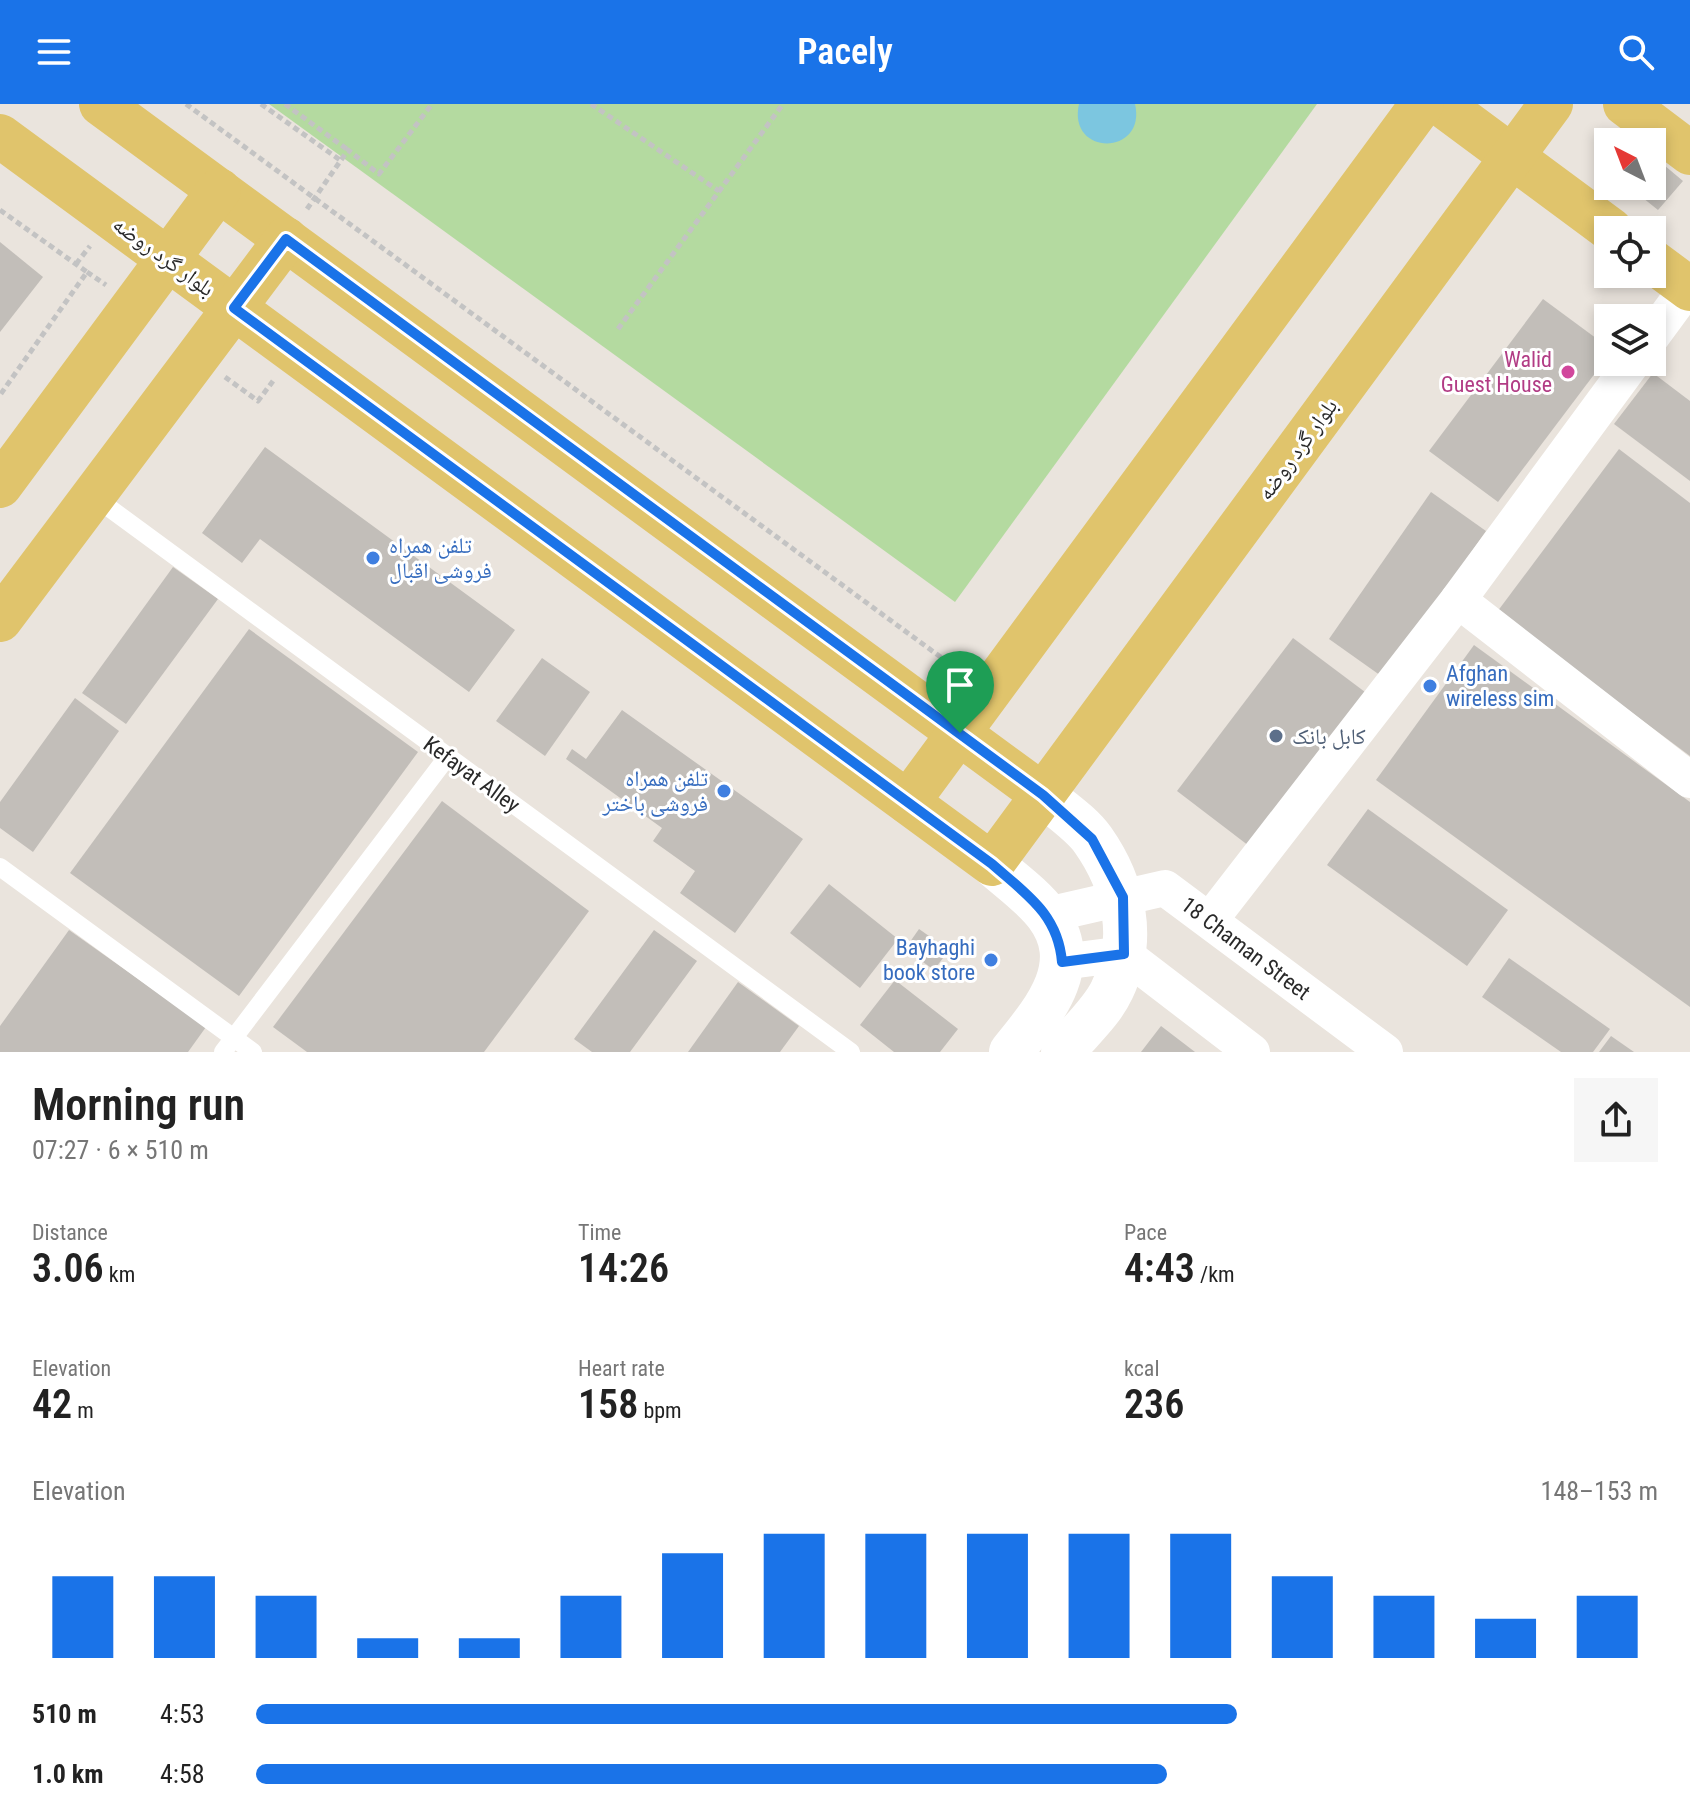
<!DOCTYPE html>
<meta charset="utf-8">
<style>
body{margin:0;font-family:"Roboto Condensed","Noto Naskh Arabic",sans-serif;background:#f6f6f6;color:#222;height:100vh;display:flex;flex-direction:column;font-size:30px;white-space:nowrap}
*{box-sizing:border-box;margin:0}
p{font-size:26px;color:#767676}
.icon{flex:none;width:44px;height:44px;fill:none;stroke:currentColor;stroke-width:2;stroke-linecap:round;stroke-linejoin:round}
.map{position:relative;height:948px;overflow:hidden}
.details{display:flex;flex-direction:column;background:#fff;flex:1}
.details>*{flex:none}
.needle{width:52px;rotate:318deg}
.fabs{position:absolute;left:1594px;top:24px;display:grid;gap:16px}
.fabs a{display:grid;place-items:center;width:72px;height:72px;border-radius:0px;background:#fff;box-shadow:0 4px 12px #0003;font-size:40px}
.pin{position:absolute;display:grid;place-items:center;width:68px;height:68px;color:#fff;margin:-82px -34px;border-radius:50% 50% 50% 0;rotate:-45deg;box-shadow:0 0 8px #0007}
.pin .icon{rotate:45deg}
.round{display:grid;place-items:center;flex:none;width:84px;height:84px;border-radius:0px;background:#f6f6f6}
.summary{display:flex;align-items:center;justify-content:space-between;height:136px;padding:0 32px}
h1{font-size:44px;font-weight:600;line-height:60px}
.stats{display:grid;grid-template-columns:repeat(3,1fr);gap:12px;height:136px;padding:8px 32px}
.stats div{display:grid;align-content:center}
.stats b{font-size:40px;font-weight:600}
.stats small{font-size:22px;font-weight:400}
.stats p{font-size:22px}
.chart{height:224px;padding:16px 32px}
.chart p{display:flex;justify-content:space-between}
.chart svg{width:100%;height:144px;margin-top:8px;stroke:#1a73e8;stroke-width:6}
ul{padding:0 32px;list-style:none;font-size:26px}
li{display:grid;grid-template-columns:128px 96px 1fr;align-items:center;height:60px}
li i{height:20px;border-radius:10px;background:#1a73e8}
header{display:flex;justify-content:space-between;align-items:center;height:104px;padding:0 32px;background:#1a73e8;color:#fff;font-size:36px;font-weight:600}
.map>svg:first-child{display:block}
</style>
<header><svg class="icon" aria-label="menu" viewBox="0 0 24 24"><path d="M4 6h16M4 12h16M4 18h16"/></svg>Pacely<svg class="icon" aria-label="search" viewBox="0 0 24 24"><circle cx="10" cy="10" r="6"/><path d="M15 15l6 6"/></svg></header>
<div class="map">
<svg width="1690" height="948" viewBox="0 0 1690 948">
<rect width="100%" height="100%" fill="#eae4dd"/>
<polygon fill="#b4daa0" points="269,0 1317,0 955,498"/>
<path fill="#7cc6e0" d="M 1079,0 L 1135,0 C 1147,52 1067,53 1079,0 Z"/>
<g fill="#c2beb9">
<polygon points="1652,51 1683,77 1658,106 1628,82 1652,82"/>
<polygon points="0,138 43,173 0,228"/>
<polygon points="1543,195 1608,243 1608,252 1498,398 1429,347"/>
<polygon points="1653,269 1690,297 1690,377 1614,320"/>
<polygon points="265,343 515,526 469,588 260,435 242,459 202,429"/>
<polygon points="1619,345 1690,399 1690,652 1497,508"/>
<polygon points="1431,388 1486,427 1384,574 1329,535"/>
<polygon points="173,463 218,495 126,620 82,589"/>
<polygon points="249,525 418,648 239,892 70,769"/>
<polygon points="1293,534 1369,591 1253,745 1177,687"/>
<polygon points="1474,541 1690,698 1690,903 1376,676"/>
<polygon points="542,554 590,588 545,652 496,617"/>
<polygon points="75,594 119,627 33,748 0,724 0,698"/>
<polygon points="622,606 803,735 735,829 680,789 695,767 653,737 662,724 566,655 572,645 586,655"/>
<polygon points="442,697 589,807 484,948 307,948 273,923"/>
<polygon points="1368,705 1508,806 1467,862 1327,761"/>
<polygon points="829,780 898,835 860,884 790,829"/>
<polygon points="919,825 949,846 934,866 905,845"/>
<polygon points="69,826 206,923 188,948 0,948 0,922"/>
<polygon points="654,826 697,857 630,948 592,948 574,935"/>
<polygon points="1509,854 1610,925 1593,948 1561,948 1482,893"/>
<polygon points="895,876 958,925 940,948 894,948 860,921"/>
<polygon points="738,878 799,922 780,948 688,948"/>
<polygon points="1161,922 1195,948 1141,948"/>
<polygon points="1611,932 1634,948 1599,948"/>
</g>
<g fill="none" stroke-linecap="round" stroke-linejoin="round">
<g stroke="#c3c3c3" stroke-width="5" stroke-dasharray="6 4" stroke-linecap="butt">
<polyline points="186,0 961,568"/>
<polyline points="261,0 340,56"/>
<polyline points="285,0 348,46"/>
<polyline points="591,0 719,87"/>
<polyline points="307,105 348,46 379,70 432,0"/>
<polyline points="0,106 87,168 0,291"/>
<polyline points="76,160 90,142"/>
<polyline points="87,168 106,181"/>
<polyline points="618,225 783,0"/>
<polyline points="225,273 258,297 273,277"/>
</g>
<g stroke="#fff" stroke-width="18">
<polyline points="93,392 851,948"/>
<polyline points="0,763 253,948"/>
<polyline points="223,948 448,652"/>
</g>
<g stroke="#fff" stroke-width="36">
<polyline points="1652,232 1688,183"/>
<polyline points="1458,496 1690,676"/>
<polyline points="1047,811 1165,784 1385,948"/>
<polyline points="1210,816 1458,496 1633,258"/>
<polyline points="1062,858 1124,850 1252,948"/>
</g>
<g stroke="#fff" stroke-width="44">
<path d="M 1043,691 C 1059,705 1081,719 1093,736 C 1124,780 1137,835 1112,886 C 1102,908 1078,929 1063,948"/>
<path d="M 992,760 C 1010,776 1033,792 1047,811 C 1085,862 1042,909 1011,948"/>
</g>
<g stroke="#e0c46c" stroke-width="44">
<polyline points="101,0 1043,691"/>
<polyline points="1441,0 1611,126"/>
<polyline points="1625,0 1690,49"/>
<polyline points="0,32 992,760 1551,0"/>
<polyline points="1652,157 1690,185"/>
<polyline points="0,382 219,86"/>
<polyline points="0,516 286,135"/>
<polyline points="908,698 1422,0"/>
</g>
</g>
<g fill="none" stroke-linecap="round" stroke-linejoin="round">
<defs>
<path id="route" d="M 286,135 L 1043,691 L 1092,735 L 1123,793 L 1124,850 L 1062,858 C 1058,810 1026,790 992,760 L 234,204 Z"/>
</defs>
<use href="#route" stroke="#fff" stroke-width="16"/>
<use href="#route" stroke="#1a73e8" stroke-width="10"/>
</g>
<circle fill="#d1479c" stroke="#fff" stroke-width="3" cx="1568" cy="268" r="8"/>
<g fill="#3f7fe0" stroke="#fff" stroke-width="3">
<circle cx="373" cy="454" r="8"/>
<circle cx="1430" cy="582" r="8"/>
<circle cx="724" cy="687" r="8"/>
<circle cx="991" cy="856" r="8"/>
</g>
<circle fill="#5c6f8a" stroke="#fff" stroke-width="3" cx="1276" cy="632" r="8"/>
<g text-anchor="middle" stroke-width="6" stroke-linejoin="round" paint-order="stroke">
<g font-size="22" fill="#292929" stroke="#fff">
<text transform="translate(164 152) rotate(36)" y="8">بلوار گرد روضه</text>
<text transform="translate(1297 345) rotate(-54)" y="8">بلوار گرد روضه</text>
<text transform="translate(472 670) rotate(36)" y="8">Kefayat Alley</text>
<text transform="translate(1246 844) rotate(37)" y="8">18 Chaman Street</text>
</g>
<g font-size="22" fill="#b23c85" stroke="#fff" text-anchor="end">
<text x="1552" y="263">Walid<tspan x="1552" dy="25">Guest House</tspan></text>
</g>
<g font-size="22" fill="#366cbe" stroke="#fff" text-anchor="start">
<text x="389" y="449">تلفن همراه<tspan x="389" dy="25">فروشی اقبال</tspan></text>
<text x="1446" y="577">Afghan<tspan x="1446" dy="25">wireless sim</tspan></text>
<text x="708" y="682" text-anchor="end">تلفن همراه<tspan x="708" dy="25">فروشی باختر</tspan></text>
<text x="975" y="851" text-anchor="end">Bayhaghi<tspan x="975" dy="25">book store</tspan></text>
</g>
<g font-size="22" fill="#4e5e75" stroke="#fff" text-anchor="start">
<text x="1292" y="640">کابل بانک</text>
</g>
</g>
</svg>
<div class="fabs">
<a><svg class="needle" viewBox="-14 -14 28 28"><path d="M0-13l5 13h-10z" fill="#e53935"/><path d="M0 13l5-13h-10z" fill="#767676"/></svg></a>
<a><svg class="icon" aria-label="locate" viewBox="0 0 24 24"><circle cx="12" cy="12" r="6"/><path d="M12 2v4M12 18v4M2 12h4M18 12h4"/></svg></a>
<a><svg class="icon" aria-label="layers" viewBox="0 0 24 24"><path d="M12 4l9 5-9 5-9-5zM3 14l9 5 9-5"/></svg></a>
</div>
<div class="pin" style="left:960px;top:629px;background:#1e9e55"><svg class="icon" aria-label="arrive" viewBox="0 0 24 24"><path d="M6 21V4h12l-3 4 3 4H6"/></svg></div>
</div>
<section class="details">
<div class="summary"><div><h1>Morning run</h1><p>07:27 · 6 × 510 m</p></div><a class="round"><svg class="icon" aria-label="share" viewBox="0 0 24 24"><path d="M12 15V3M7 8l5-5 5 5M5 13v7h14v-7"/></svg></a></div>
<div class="stats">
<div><p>Distance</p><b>3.06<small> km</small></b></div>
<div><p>Time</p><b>14:26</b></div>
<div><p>Pace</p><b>4:43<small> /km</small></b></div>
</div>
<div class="stats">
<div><p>Elevation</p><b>42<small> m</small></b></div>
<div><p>Heart rate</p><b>158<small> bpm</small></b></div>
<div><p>kcal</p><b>236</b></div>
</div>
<div class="chart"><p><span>Elevation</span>148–153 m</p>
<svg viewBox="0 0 160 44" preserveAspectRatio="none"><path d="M5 44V19M15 44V19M25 44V25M35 44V38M45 44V38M55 44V25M65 44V12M75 44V6M85 44V6M95 44V6M105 44V6M115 44V6M125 44V19M135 44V25M145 44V32M155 44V25"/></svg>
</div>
<ul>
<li><b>510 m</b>4:53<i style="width:70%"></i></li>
<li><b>1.0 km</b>4:58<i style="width:65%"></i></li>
</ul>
</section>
